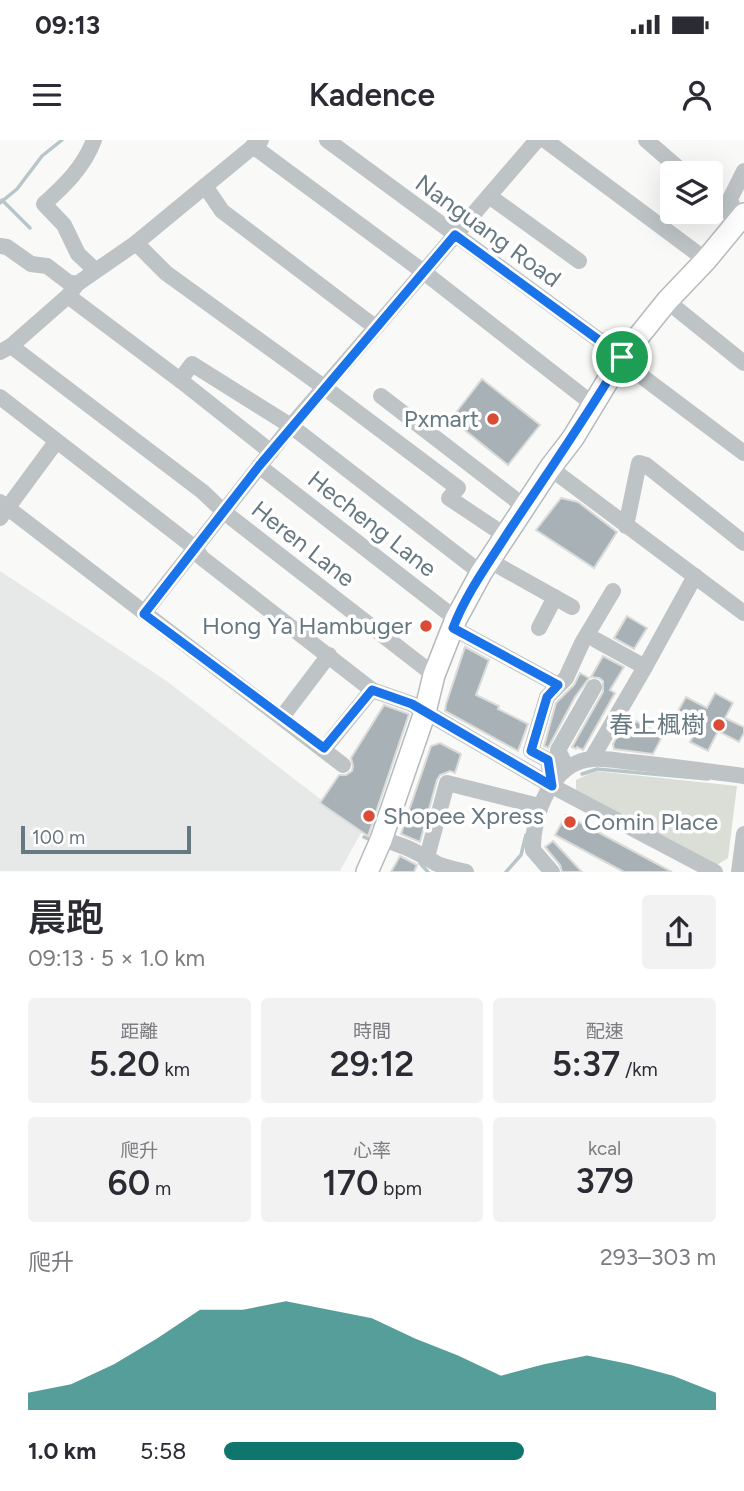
<!DOCTYPE html>
<html lang="zh-TW">
<meta charset="utf-8">
<style>
body{margin:0;font-family:Figtree,"Noto Sans TC",sans-serif;background:#f2f2f3;color:#2b2b33;height:100vh;display:flex;flex-direction:column;font-size:26px;white-space:nowrap}
*{box-sizing:border-box;margin:0}
p{font-size:23px;color:#7c7c81}
.icon{flex:none;width:38px;height:38px;fill:none;stroke:currentColor;stroke-width:2;stroke-linecap:round;stroke-linejoin:round}
.map{position:relative;height:732px;overflow:hidden}
.panel{display:flex;flex-direction:column;background:#fff;flex:1}
.panel>*{flex:none}
.fabs{position:absolute;left:660px;top:21px;display:grid;gap:14px}
.fabs a{display:grid;place-items:center;width:63px;height:63px;border-radius:7px;background:#fff;box-shadow:0 7px 28px #0002;font-size:35px}
.scale{position:absolute;left:21px;bottom:18px;width:170px;box-sizing:border-box;padding-left:7px;border:4px solid #667880;border-top:0;font-size:19px;line-height:24px;white-space:nowrap;color:#667880;-webkit-text-stroke:5px #fff;paint-order:stroke}
.pin{position:absolute;display:grid;place-items:center;width:60px;height:60px;color:#fff;margin:-30px;border:4px solid #fff;border-radius:50%;box-shadow:0 2px 7px #0007}
.round{display:grid;place-items:center;flex:none;width:74px;height:74px;border-radius:7px;background:#f2f2f3}
.summary{display:flex;align-items:center;justify-content:space-between;height:119px;padding:0 28px}
h1{font-size:38px;font-weight:600;line-height:52px}
.figures{display:grid;grid-template-columns:repeat(3,1fr);gap:10px;height:119px;padding:7px 28px}
.figures div{display:grid;align-content:center;border-radius:7px;background:#f2f2f3;text-align:center}
.figures b{font-size:35px;font-weight:600}
.figures small{font-size:19px;font-weight:400}
.figures p{font-size:19px}
.chart{height:196px;padding:14px 28px}
.chart p{display:flex;justify-content:space-between}
.chart svg{width:100%;height:126px;margin-top:7px;fill:#0f766e;opacity:.7}
ul{padding:0 28px;list-style:none;font-size:23px}
li{display:grid;grid-template-columns:112px 84px 1fr;align-items:center;height:52px}
li i{height:18px;border-radius:9px;background:#0f766e}
.status{display:flex;justify-content:space-between;align-items:center;height:49px;padding:0 35px;background:#fff;direction:ltr}
.status svg{height:19px;fill:currentColor}
header{display:flex;justify-content:space-between;align-items:center;height:91px;padding:0 28px;background:#fff;font-size:32px;font-weight:600}
.map>svg:first-child{display:block}
</style>
<div class="status"><b>09:13</b><svg viewBox="0 0 49 12"><path d="M0 12V9h3v3zM5 12V6h3v6zM10 12V3h3v9zM15 12V0h3v12zM26 1h20v11H26zM47 4h2v5h-2z"/></svg></div>
<header><svg class="icon" aria-label="menu" viewBox="0 0 24 24"><path d="M4 6h16M4 12h16M4 18h16"/></svg>Kadence<svg class="icon" aria-label="person" viewBox="0 0 24 24"><circle cx="12" cy="8" r="4"/><path d="M4 21q1-7 8-7t8 7"/></svg></header>
<div class="map">
<svg width="744" height="732" viewBox="0 0 744 732">
<rect width="100%" height="100%" fill="#f9f9f7"/>
<polygon fill="#e7e9e8" points="0,431 168,542 362,691 340,731 0,731"/>
<polygon fill="#daded6" points="595,631 737,646 728,718 717,725 576,650 576,640"/>
<g fill="none" stroke-linecap="round" stroke-linejoin="round">
<g stroke="#b9c6c9" stroke-width="3.5">
<polyline points="2,60 30,88"/>
<polyline points="0,63 17,49 42,16 62,0"/>
<polyline points="582,634 597,629 708,639"/>
<polyline points="364,697 372,700"/>
<polyline points="420,723 428,732"/>
<polyline points="506,732 521,715 526,695"/>
</g>
</g>
<g fill="#a8b2b6" stroke="#dbdbd9" stroke-width="2">
<polygon points="482,239 540,285 508,325 451,279"/>
<polygon points="561,358 578,362 617,392 594,428 536,390"/>
<polygon points="627,476 647,488 634,509 614,498"/>
<polygon points="465,507 489,520 476,555 499,566 498,569 528,584 518,611 445,571 446,564"/>
<polygon points="603,516 624,527 610,550 615,553 583,610 577,607 576,609 572,607 603,552 603,541 599,538 591,537"/>
<polygon points="580,533 589,538 575,557 548,608 544,606 556,563 574,545"/>
<polygon points="715,553 733,563 725,578 744,587 744,593 739,602 718,591 708,611 690,602 700,582 678,571 686,557 707,568"/>
<polygon points="384,565 409,574 368,696 320,663 339,635 346,635 352,631 353,626 351,618"/>
<polygon points="628,577 663,595 653,614 614,609 613,604"/>
<polygon points="440,603 461,614 455,633 450,631 440,635 437,640 420,702 401,694 431,606"/>
<polygon points="566,675 594,690 672,732 624,732 555,695"/>
<polygon points="553,701 582,732 562,732 560,725 545,707"/>
<polygon points="400,716 417,725 414,732 391,732"/>
</g>
<g fill="none" stroke-linecap="round" stroke-linejoin="round">
<defs>
<polyline id="major" points="367,732 381,700 425,572 434,535 456,479 481,433 550,328 573,298 622,217 667,161 706,120 744,74"/>
</defs>
<use href="#major" stroke="#b4babd" stroke-width="24"/>
<g stroke="#bec4c6" stroke-width="16">
<path d="M 94,0 C 84,27 64,46 44,64 L 64,85 L 78,114 L 95,130"/>
<polyline points="327,0 622,217 644,238 744,313"/>
<polyline points="545,0 706,120"/>
<polyline points="646,0 684,33"/>
<polyline points="253,6 425,133 594,265"/>
<polyline points="205,46 222,71 375,187"/>
<polyline points="489,56 579,121"/>
<polyline points="710,56 735,78"/>
<polyline points="738,81 730,59 744,31"/>
<polyline points="136,103 166,133 325,248 458,348 449,358 506,396"/>
<polyline points="0,106 7,107 31,124 47,126 68,142 77,144"/>
<polyline points="68,156 180,240 271,312"/>
<polyline points="667,161 744,223"/>
<polyline points="11,206 203,352 224,372 434,535"/>
<polyline points="0,212 11,206 68,156 77,144 136,103 261,0"/>
<polyline points="180,240 192,224 291,286 481,433"/>
<polyline points="381,256 525,367"/>
<polyline points="0,257 195,408 202,418 372,550 412,564 552,646 715,732"/>
<polyline points="259,326 456,479"/>
<polyline points="550,328 744,473"/>
<polyline points="0,362 343,625"/>
<polyline points="0,378 56,302"/>
<polyline points="626,386 639,323 646,325 744,403"/>
<polyline points="490,421 572,467"/>
<polyline points="144,473 291,286 537,0"/>
<polyline points="453,488 558,545"/>
<polyline points="539,488 555,457"/>
<polyline points="596,500 645,527"/>
<polyline points="282,577 329,515"/>
<polyline points="324,609 372,550"/>
<polyline points="592,618 645,527 695,436"/>
<polyline points="567,628 558,610 594,547"/>
<polyline points="552,646 548,620 531,611 547,557 566,538 582,503 613,451"/>
<path d="M 378,699 C 400,703 415,711 434,722 C 443,728 456,729 466,732"/>
<polyline points="427,717 447,643 539,666"/>
<path d="M 552,732 L 533,710 C 532,675 552,621 593,619 C 605,618 619,621 631,622 C 669,626 706,631 744,636"/>
<polyline points="739,732 744,694"/>
</g>
<use href="#major" stroke="#fff" stroke-width="21"/>
</g>
<g fill="none" stroke-linecap="round" stroke-linejoin="round">
<defs>
<path id="route" d="M 455,95 L 622,217 C 586,278 546,335 507,394 C 488,424 466,454 453,488 L 558,545 L 547,557 L 531,611 L 548,620 L 552,646 L 412,564 L 372,550 L 324,608 L 144,474 L 259,326 Z"/>
</defs>
<use href="#route" stroke="#fff" stroke-width="14"/>
<use href="#route" stroke="#1a73e8" stroke-width="9"/>
</g>
<g fill="#db4c36" stroke="#fff" stroke-width="2.5">
<circle cx="493" cy="279" r="7"/>
<circle cx="426" cy="486" r="7"/>
<circle cx="719" cy="585" r="7"/>
<circle cx="369" cy="676" r="7"/>
<circle cx="570" cy="682" r="7"/>
</g>
<g text-anchor="middle" stroke-width="7" stroke-linejoin="round" paint-order="stroke">
<g font-size="24" fill="#667880" stroke="#fff">
<text transform="translate(488 91) rotate(36)" y="8">Nanguang Road</text>
<text transform="translate(372 384) rotate(38)" y="8">Hecheng Lane</text>
<text transform="translate(303 404) rotate(38)" y="8">Heren Lane</text>
</g>
<g font-size="24" fill="#667880" stroke="#fff" text-anchor="end">
<text x="479" y="287">Pxmart</text>
<text x="412" y="494">Hong Ya Hambuger</text>
<text x="705" y="593">春上楓樹</text>
<text x="383" y="684" text-anchor="start">Shopee Xpress</text>
<text x="584" y="690" text-anchor="start">Comin Place</text>
</g>
</g>
</svg>
<div class="fabs">
<a><svg class="icon" aria-label="layers" viewBox="0 0 24 24"><path d="M12 4l9 5-9 5-9-5zM3 14l9 5 9-5"/></svg></a>
</div>
<div class="scale">100 m</div>
<div class="pin" style="left:622px;top:217px;background:#1e9e55"><svg class="icon" aria-label="arrive" viewBox="0 0 24 24"><path d="M6 21V4h12l-3 4 3 4H6"/></svg></div>
</div>
<section class="panel">
<div class="summary"><div><h1>晨跑</h1><p>09:13 · 5 × 1.0 km</p></div><a class="round"><svg class="icon" aria-label="share" viewBox="0 0 24 24"><path d="M12 15V3M7 8l5-5 5 5M5 13v7h14v-7"/></svg></a></div>
<div class="figures">
<div><p>距離</p><b>5.20<small> km</small></b></div>
<div><p>時間</p><b>29:12</b></div>
<div><p>配速</p><b>5:37<small> /km</small></b></div>
</div>
<div class="figures">
<div><p>爬升</p><b>60<small> m</small></b></div>
<div><p>心率</p><b>170<small> bpm</small></b></div>
<div><p>kcal</p><b>379</b></div>
</div>
<div class="chart"><p><span>爬升</span>293–303 m</p>
<svg viewBox="0 0 160 44" preserveAspectRatio="none"><path d="M0 44V38L10 35L20 28L30 19L40 9L50 9L60 6L70 9L80 12L90 19L100 25L110 32L120 28L130 25L140 28L150 32L160 38V44z"/></svg>
</div>
<ul>
<li><b>1.0 km</b>5:58<i style="width:61%"></i></li>
</ul>
</section>
